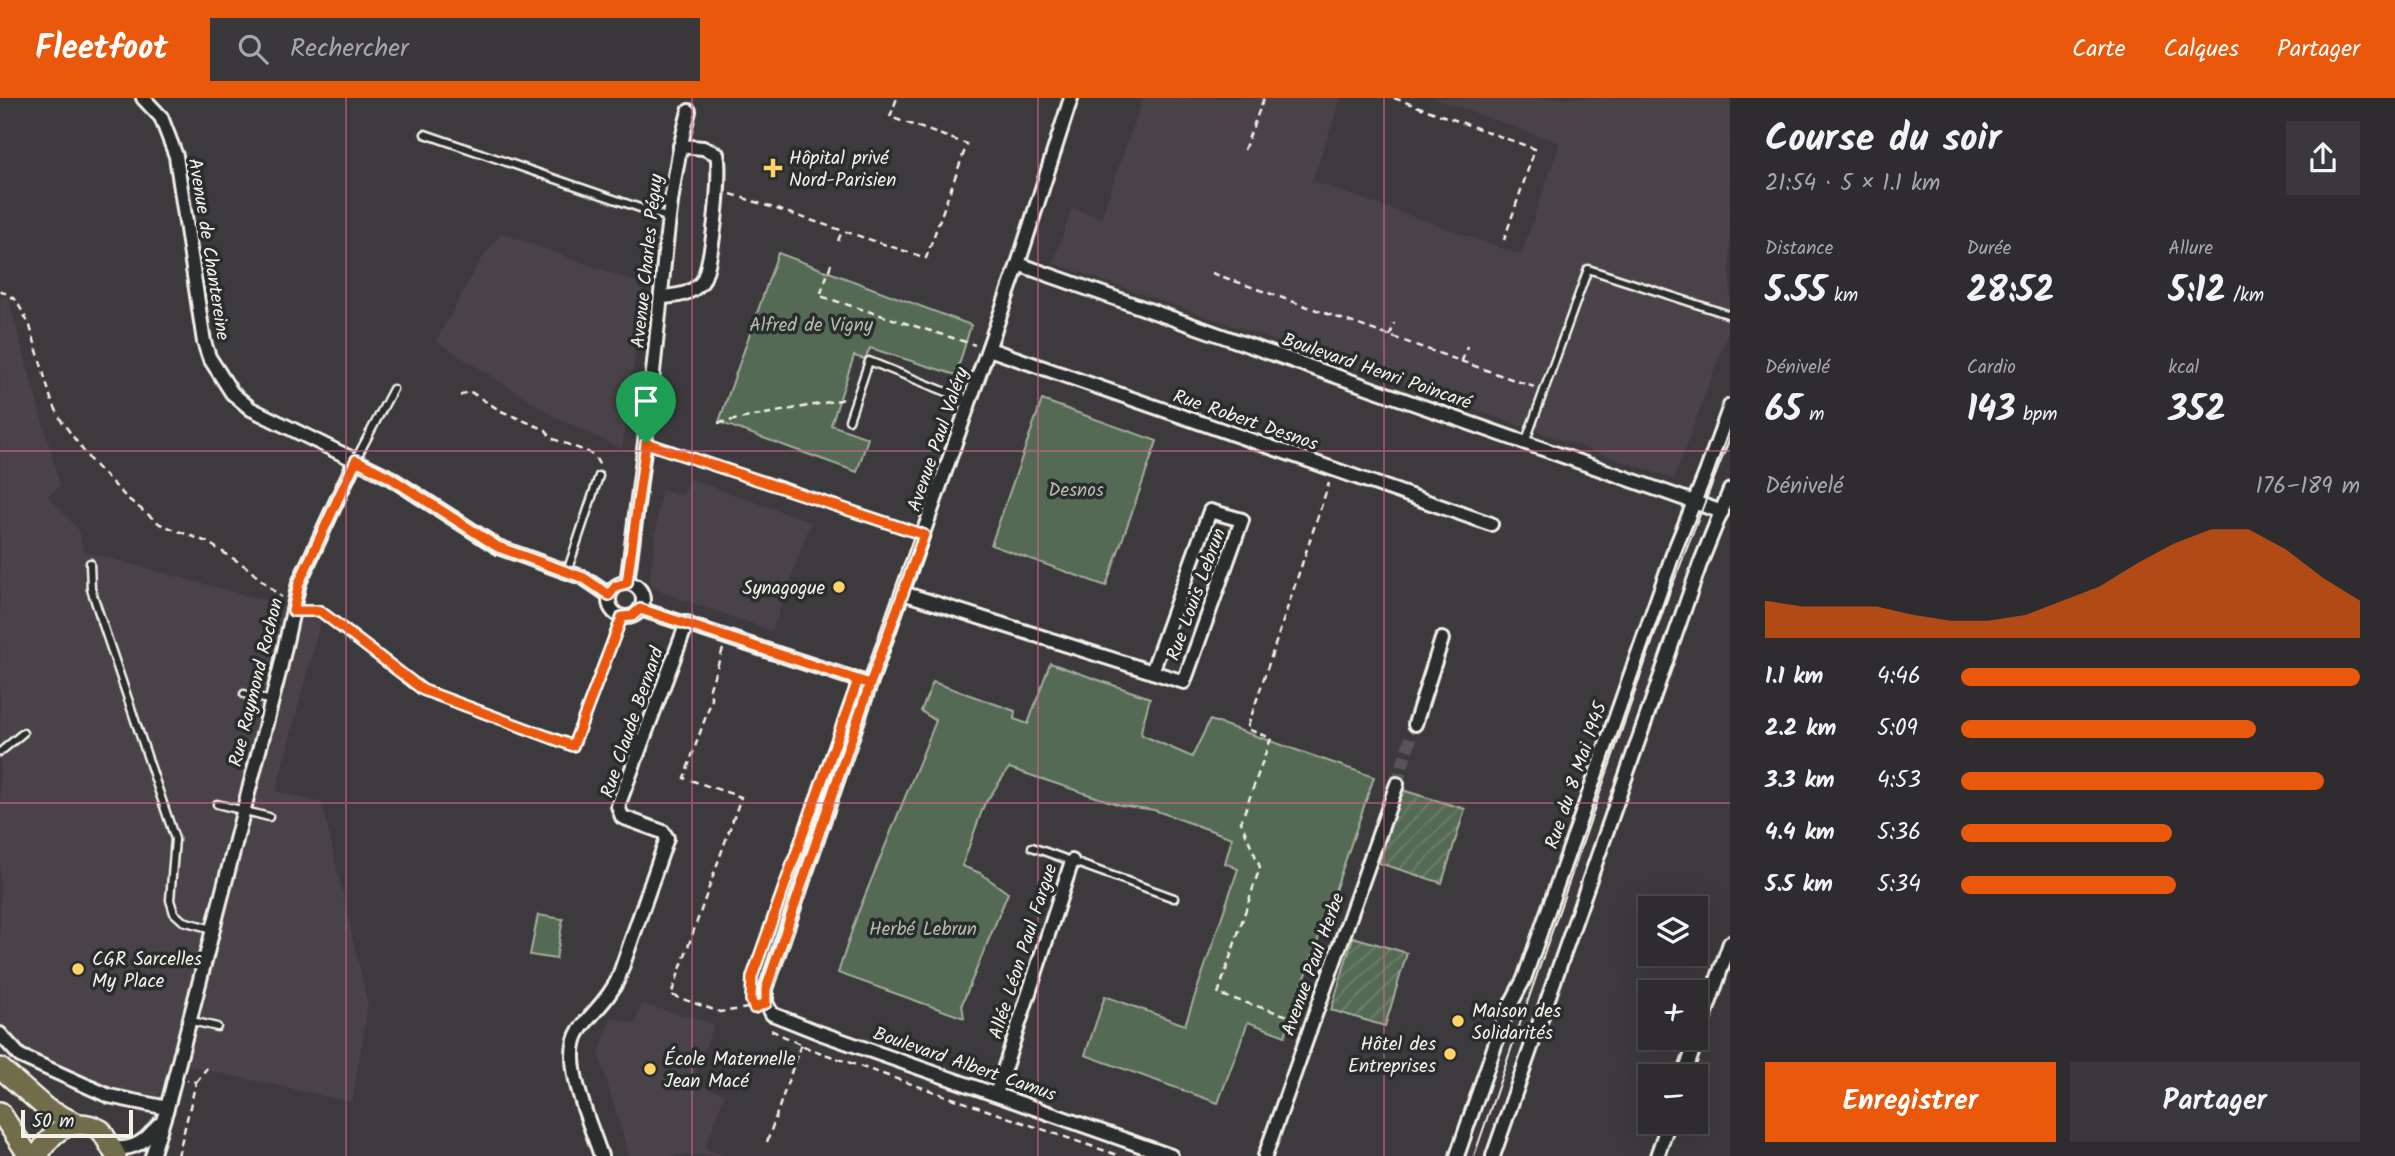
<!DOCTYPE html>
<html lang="fr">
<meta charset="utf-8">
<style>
body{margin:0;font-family:Kalam,sans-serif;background:#3a383a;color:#f1f3f6;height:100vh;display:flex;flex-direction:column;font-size:26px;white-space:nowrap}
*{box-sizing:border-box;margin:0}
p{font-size:23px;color:#a7a7aa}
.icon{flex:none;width:38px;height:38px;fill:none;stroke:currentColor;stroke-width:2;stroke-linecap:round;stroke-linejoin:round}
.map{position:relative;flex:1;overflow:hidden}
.drawer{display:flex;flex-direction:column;background:#2e2c2e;width:665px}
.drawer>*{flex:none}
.tools{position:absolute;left:1638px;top:798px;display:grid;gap:14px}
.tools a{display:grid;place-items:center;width:70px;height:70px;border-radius:0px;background:#2e2c2e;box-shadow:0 7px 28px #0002,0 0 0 2px #49484a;font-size:35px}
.scale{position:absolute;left:21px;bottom:18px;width:112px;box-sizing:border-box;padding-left:7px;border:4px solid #f4f1e8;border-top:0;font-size:19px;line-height:24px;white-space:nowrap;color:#f4f1e8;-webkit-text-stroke:5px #2a2d2e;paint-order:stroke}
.pin{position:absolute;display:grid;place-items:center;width:60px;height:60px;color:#fff;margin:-72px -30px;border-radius:50% 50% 50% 0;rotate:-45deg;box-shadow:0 0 7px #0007}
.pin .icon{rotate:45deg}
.round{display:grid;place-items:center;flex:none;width:74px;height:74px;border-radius:0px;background:#3a383a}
.headline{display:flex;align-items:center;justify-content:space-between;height:119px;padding:0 35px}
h1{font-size:38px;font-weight:800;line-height:52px}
.metrics{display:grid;grid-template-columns:repeat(3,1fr);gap:10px;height:119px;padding:7px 35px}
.metrics div{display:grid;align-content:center}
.metrics b{font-size:35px;font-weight:800}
.metrics small{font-size:19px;font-weight:400}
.metrics p{font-size:19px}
.chart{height:196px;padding:14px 35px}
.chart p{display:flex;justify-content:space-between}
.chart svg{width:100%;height:126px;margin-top:7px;fill:#ea580c;opacity:.7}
.cta{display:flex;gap:14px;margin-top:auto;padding:14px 35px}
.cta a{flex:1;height:80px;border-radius:0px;background:#ea580c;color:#fff;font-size:28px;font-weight:800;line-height:80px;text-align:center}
.cta a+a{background:#3a383a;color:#f1f3f6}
ul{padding:0 35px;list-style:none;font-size:23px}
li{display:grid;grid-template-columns:112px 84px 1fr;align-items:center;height:52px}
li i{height:18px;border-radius:9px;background:#ea580c}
header{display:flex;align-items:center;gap:42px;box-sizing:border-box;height:98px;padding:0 35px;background:#ea580c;color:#fff}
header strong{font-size:33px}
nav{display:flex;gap:38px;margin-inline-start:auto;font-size:24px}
.search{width:490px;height:63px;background:#3a383a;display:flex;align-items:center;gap:18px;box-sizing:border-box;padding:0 24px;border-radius:0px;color:#a7a7aa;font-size:26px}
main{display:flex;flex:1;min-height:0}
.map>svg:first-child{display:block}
</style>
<header>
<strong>Fleetfoot</strong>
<div class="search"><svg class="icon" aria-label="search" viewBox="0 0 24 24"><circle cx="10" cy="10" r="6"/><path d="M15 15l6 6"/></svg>Rechercher</div>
<nav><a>Carte</a><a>Calques</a><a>Partager</a></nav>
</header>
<main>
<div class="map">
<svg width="1730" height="1058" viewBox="0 0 1730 1058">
<defs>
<pattern id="garden-furrows" width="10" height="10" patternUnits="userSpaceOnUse" patternTransform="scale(1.75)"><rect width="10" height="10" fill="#556a54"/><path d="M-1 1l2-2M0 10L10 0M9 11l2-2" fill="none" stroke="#6e806d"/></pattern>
</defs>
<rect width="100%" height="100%" fill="#3d3a3e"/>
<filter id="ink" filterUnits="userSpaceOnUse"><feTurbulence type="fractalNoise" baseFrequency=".0143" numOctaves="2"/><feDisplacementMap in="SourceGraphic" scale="14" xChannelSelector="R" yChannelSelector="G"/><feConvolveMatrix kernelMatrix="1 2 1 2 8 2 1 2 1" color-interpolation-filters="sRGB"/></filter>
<g filter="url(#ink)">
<g fill="#4a434a">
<polygon points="1143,0 1341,0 1312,83 1521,157 1560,45 1432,0 1730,0 1730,229 1674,381 1053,165 1072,110 1101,120"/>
<polygon points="501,135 639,185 638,191 643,192 622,351 559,321 436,243 478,166"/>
<polygon points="8,199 60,387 48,398 79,432 83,453 322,518 276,693 322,705 368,908 352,1004 170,964 163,988 149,1018 123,1011 10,960 0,950 0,200"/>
<polygon points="690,381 811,424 772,533 659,493 652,488 650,483 661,391 682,398"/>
<polygon points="642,906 714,926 692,985 725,996 705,1050 726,1058 629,1058 599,957 611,919 635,926"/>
</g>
<g fill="#556a54" stroke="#a4ae9e" stroke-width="2">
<polygon points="778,155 971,227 956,277 870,250 865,261 854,258 831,327 868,340 857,374 719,324"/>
<polygon points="1042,302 1157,343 1106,488 991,447"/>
<polygon points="1050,565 1150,600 1141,633 1142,637 1192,659 1210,622 1374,679 1285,938 1248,924 1218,1005 1085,957 1105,898 1185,927 1238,771 1225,765 1232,740 1154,712 1120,707 1009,670 984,707 962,768 980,775 1008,795 962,906 964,920 838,875 857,817 936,623 921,613 933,584 1015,613 1014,621 1028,626"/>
<polygon points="538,817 563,821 556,861 530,857"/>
</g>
<g fill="url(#garden-furrows)" stroke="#a4ae9e" stroke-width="2">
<polygon points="1402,692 1465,711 1442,785 1379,765"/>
<polygon points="1353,839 1407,855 1385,928 1331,912"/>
</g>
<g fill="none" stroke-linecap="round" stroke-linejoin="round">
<polyline stroke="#585558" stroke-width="12" stroke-dasharray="12 6" stroke-linecap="butt" points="1397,686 1415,626"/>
<defs>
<g id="lane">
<polyline points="425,36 669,120"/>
<polyline points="849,322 869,263 969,303"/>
<polyline points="1525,345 1588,171 1730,217"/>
<polyline points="356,361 393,291"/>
<polyline points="90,465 91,491 99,515 175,741 170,802 174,815 183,823 212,831"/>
<polyline points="567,474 599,378"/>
<polyline points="423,592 573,648 622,519"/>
<polyline points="244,596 272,603"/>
<polyline points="0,654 23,635"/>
<polyline points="217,706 269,719"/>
<polyline points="1032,749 1174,800"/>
<polyline points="188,922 217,929"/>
</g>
<g id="street">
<polyline points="143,0 161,19 176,58 204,244 209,259 232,295 251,311 389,379 498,449 584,480 609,497"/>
<polyline points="1071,0 1018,166 870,586 766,891 766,905 772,916 820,935 1171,1058"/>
<polyline points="1018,166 1722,414"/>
<path d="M 661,199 C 677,198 689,197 701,185 C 712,174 722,73 717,56 L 703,50 L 680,48"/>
<polyline points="989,251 1491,426"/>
<path d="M 627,485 C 638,402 649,319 657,235 C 665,161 669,86 689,13"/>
<circle cx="626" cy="502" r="17"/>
<polyline points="903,495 1184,584 1242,422 1210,413 1152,574"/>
<polyline points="640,511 870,586"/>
<polyline points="1415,626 1442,541"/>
<polyline points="0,936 20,958 109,998 167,1010"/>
<polyline points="1684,978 1730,845"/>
<polyline points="996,996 1072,763"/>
<path d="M 112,1050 C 134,1052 145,1044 158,1027"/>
<polyline points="152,1058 167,1010 280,571 299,485 356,361"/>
<path d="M 601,1058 C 591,1027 560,962 579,933 C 592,914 607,904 618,881 L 667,740 L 663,734 L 622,719 L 618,708 L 687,525"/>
<polyline points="1265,1058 1397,686"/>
<polyline points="1457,1058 1506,915 1524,881 1673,456 1706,375 1730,308"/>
<polyline points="1493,1058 1700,466 1730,392"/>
<polyline points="1657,1058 1669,1024"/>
</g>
<g id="primary">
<polyline points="0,970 47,1011 76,1025"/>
<polyline points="0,1014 29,1058"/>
<path d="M 38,1058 C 52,1032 73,1017 101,1032 L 116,1058"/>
</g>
</defs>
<use href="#lane" stroke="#f4f1e8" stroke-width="11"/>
<use href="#street" stroke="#f4f1e8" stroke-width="18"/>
<use href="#primary" stroke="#f4f1e8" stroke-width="24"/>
<g stroke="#f4f1e8" stroke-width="2.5" stroke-dasharray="7 5" stroke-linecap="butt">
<polyline points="1394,0 1535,51 1504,142"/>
<polyline points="1244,52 1264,0"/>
<polyline points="731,96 926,160 967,46 890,19 897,0"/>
<polyline points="838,143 842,133"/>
<polyline points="831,166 820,198 975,247"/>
<polyline points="1212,175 1534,289"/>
<polyline points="0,192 16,202 30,228 51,301 61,322 90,362 127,400 160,426 207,444 245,468 281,499"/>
<polyline points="1390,238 1394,225"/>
<polyline points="1462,263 1467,248"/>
<polyline points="460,298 469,293 501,313 546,332 551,340 588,354 595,359 600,368"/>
<polyline points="718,325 845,301"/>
<polyline points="658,349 911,433"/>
<polyline points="307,513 320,513 415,586"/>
<polyline points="723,551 709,593 712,601 684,680 741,699 671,897 720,914 755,909"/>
<polyline points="752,888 752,879 804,732"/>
<polyline points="1298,921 1218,896 1260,769 1241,724 1271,640 1247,631 1329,385"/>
<polyline points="771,932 810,951 1120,1058"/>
<polyline points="196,984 207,970"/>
<polyline points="767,1044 801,946"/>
<polyline points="178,1058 196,984 187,982"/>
</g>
<use href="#lane" stroke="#2a2d2e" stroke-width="6"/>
<use href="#street" stroke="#2a2d2e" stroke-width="12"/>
<use href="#primary" stroke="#716d4b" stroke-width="19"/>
<polyline stroke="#f4f1e8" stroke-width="2" points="1474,1058 1669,496 1730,340"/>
</g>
</g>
<g fill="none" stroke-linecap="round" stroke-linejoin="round" filter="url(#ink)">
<defs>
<polyline id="route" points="646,345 627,485 616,488 609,497 584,480 498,449 389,379 356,362 299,485 293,513 320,513 423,592 573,648 622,519 632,518 640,511 870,586 766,891 766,905 754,910 751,902 752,879 858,582 870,586 924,437 646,345"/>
</defs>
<use href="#route" stroke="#fff" stroke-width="14"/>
<use href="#route" stroke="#ea580c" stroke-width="9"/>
</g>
<path fill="none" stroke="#d4648c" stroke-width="2" stroke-opacity="0.55" d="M 346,0 L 346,1058M 692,0 L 692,1058M 1038,0 L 1038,1058M 1384,0 L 1384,1058M 0,353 L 1730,353M 0,705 L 1730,705"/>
<g fill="#ffd166" stroke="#2a2d2e" stroke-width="2.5">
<path d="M769.5 59.5h7v7h7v7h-7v7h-7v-7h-7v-7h7z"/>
<circle cx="839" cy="489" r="7"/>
<circle cx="78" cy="871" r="7"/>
<circle cx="1458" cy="923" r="7"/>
<circle cx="1450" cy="956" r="7"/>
<circle cx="650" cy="971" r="7"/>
</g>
<g text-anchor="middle" stroke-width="7" stroke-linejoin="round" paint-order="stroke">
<g font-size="19" fill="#f4f1e8" stroke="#2a2d2e" text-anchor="start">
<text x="789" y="66">Hôpital privé<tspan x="789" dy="22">Nord-Parisien</tspan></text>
<text x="825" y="496" text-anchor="end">Synagogue</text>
<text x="92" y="867">CGR Sarcelles<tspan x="92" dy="22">My Place</tspan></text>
<text x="1472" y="919">Maison des<tspan x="1472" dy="22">Solidarités</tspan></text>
<text x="1436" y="952" text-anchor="end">Hôtel des<tspan x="1436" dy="22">Entreprises</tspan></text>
<text x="664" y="967">École Maternelle<tspan x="664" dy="22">Jean Macé</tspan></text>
</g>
<g font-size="19" fill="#f4f1e8" stroke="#2a2d2e">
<text transform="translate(210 151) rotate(81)" y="7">Avenue de Chantereine</text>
<text transform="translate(646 163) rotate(-84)" y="7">Avenue Charles Péguy</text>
<text transform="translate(1377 272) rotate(19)" y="7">Boulevard Henri Poincaré</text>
<text transform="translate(1246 321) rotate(19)" y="7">Rue Robert Desnos</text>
<text transform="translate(937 341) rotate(-71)" y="7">Avenue Paul Valéry</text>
<text transform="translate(1195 496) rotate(-70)" y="7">Rue Louis Lebrun</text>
<text transform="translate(255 584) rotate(-76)" y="7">Rue Raymond Rochon</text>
<text transform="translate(631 624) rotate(-71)" y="7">Rue Claude Bernard</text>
<text transform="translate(1575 677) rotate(-71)" y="7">Rue du 8 Mai 1945</text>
<text transform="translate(1022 853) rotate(-72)" y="7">Allée Léon Paul Fargue</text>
<text transform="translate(1312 866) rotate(-70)" y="7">Avenue Paul Herbe</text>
<text transform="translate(965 965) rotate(19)" y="7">Boulevard Albert Camus</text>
</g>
<g font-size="19" fill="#b4bbad" stroke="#2a2d2e">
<text x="811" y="233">Alfred de Vigny</text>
<text x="1076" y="398">Desnos</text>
<text x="923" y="837">Herbé Lebrun</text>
</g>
</g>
</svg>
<div class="tools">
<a><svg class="icon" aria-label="layers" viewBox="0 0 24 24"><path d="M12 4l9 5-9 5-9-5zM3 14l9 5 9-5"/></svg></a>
<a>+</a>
<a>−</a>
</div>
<div class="scale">50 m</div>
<div class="pin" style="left:646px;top:345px;background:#1e9e55"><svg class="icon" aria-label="arrive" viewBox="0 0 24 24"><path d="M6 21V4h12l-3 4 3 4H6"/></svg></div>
</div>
<section class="drawer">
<div class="headline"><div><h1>Course du soir</h1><p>21:54 · 5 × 1.1 km</p></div><a class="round"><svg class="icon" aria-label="share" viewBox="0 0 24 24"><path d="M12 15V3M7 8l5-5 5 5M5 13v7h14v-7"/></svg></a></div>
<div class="metrics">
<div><p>Distance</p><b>5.55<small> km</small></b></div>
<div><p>Durée</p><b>28:52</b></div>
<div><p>Allure</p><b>5:12<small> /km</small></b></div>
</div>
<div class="metrics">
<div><p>Dénivelé</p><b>65<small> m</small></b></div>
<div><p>Cardio</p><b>143<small> bpm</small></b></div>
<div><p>kcal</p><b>352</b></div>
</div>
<div class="chart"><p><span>Dénivelé</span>176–189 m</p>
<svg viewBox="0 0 160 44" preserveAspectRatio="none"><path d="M0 44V31L10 33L20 33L30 33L40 36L50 38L60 38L70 36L80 31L90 26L100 18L110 11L120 6L130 6L140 13L150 23L160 31V44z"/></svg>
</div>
<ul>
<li><b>1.1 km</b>4:46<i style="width:100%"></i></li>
<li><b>2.2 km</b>5:09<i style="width:74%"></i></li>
<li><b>3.3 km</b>4:53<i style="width:91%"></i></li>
<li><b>4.4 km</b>5:36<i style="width:53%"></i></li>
<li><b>5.5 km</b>5:34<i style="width:54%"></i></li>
</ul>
<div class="cta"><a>Enregistrer</a><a>Partager</a></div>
</section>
</main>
